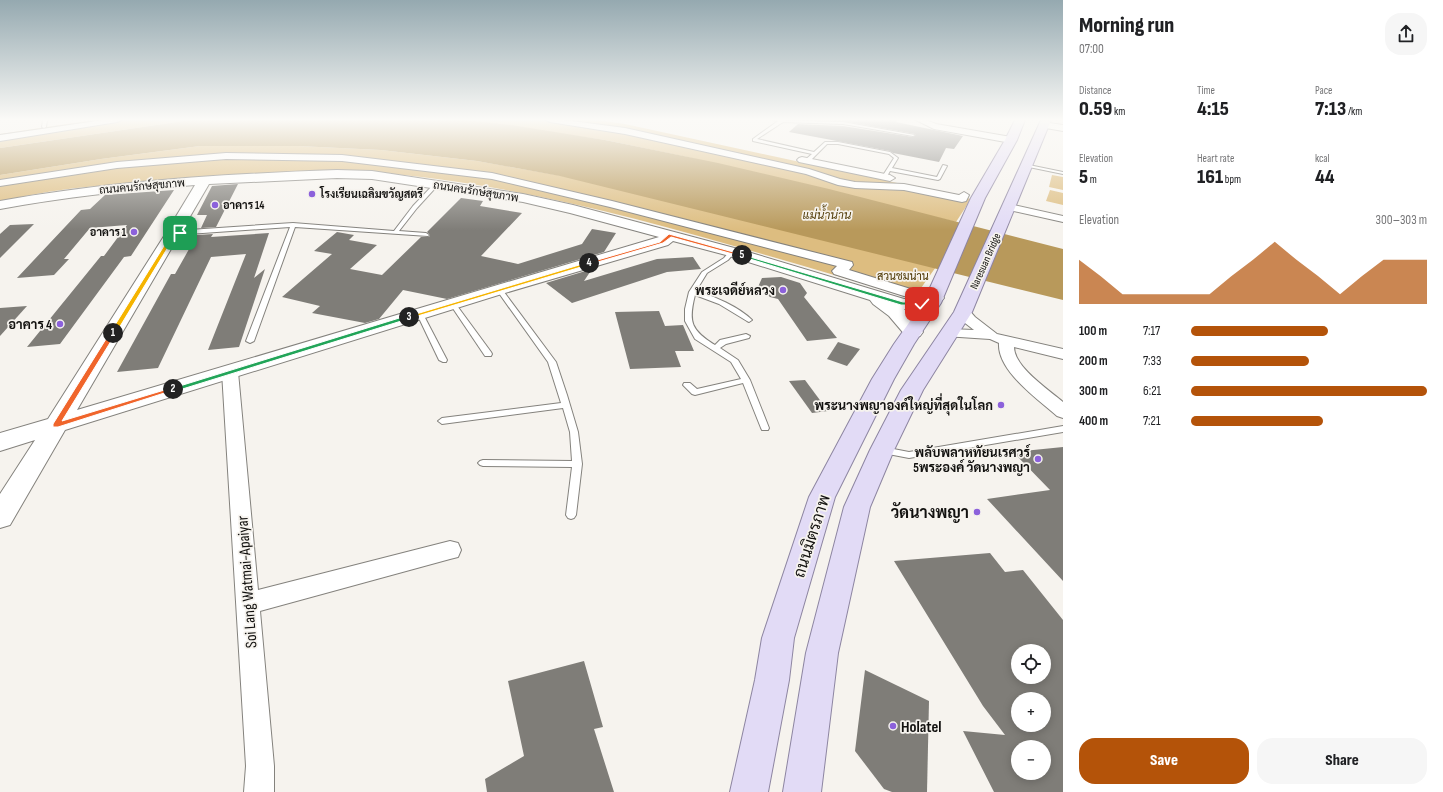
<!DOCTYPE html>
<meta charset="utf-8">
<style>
body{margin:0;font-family:"Sofia Sans Condensed",Sarabun,sans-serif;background:#f6f6f6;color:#202124;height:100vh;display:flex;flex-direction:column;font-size:15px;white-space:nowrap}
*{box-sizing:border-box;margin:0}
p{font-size:13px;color:#757577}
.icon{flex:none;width:22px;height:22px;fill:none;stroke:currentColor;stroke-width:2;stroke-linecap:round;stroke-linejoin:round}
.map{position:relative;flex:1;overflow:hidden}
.details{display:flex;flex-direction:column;background:#fff;width:380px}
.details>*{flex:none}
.controls{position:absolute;left:1011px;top:644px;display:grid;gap:8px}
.controls a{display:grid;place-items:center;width:40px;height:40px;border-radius:50%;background:#fff;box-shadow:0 2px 10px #0003;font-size:20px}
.pin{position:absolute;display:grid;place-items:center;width:34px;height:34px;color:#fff;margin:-17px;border-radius:8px;box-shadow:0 2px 6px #0006}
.km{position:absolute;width:20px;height:20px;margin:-10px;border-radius:50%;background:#222;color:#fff;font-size:11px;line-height:20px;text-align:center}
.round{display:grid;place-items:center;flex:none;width:42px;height:42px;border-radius:16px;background:#f6f6f6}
.headline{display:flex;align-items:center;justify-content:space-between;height:68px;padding:0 16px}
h1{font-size:22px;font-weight:800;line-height:30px}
.stats{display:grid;grid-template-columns:repeat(3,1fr);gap:6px;height:68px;padding:4px 16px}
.stats div{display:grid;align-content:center}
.stats b{font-size:20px;font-weight:800}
.stats small{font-size:11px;font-weight:400}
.stats p{font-size:11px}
.chart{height:112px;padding:8px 16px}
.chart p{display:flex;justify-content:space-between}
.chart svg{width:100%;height:72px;margin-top:4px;fill:#b45309;opacity:.7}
.button{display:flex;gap:8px;margin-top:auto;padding:8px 16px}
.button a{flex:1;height:46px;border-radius:16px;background:#b45309;color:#fff;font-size:16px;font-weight:800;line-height:46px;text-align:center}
.button a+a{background:#f6f6f6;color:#202124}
ul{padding:0 16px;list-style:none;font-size:13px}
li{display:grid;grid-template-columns:64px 48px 1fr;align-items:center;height:30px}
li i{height:10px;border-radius:5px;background:#b45309}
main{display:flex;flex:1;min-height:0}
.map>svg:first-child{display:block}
</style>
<main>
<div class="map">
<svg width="1063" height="792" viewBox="0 0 1063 792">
<rect width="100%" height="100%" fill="#f6f3ee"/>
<g fill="#ddbd80">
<polygon points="93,120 190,120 0,148 0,134"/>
<polygon points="465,120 597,120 625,124 971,199 956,222 687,157 605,140"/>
<path d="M 200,146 L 298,146 L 381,150 L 477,161 L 574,178 L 938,264 L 914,298 C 736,248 553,185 368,172 C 349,171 330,173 312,174 C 274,176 237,178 200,180 C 133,183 64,185 0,202 L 0,175 L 101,159 Z"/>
<polygon points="1052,175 1063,177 1063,190 1049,187"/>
<polygon points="1050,190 1063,193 1063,205 1046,201"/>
</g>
<polygon fill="#b8995b" points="190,120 465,120 511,125 605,140 718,163 829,189 1063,249 1063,300 560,176 477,161 381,150 298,146 200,146 101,159 0,175 0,148"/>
<g fill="#7f7d78" fill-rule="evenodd">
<polygon points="811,120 898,120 896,122 963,136 954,149 946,148 939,162 893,153 890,151 789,132 798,124 843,126 913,137 916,135 915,134 843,121"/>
<polygon points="238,184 216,227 201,228 207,215 197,215 212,186"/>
<polygon points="174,190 131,256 124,257 60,344 27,347 101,256 104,256 127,225 90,228 64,259 69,259 54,275 17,278 81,210 90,209 105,195"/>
<polygon points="461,198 483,201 480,206 522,213 481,256 518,264 582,244 592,229 616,233 604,252 447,299 403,290 379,319 365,323 312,313 320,306 282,297 332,254 314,251 337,232 354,235 349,240 377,245 350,269 382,275 421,237 429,237 430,235 427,232"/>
<polygon points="34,224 0,258 0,234 10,225"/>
<polygon points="269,233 254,278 265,269 239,347 208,350 246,254 211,257 158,368 117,372 171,274 175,274 197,235 213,234 211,237"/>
<polygon points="693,257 701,269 667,272 572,303 546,283 592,269 584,281 657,259"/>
<polygon points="781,277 800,283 807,293 804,297 837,338 807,341 778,299 770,297 758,287 762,278"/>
<polygon points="27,306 0,336 0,308"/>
<polygon points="659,311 665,326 683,325 694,351 675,351 681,367 630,369 615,312"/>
<polygon points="838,342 860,349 847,366 827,359"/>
<polygon points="805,380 828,411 812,413 789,381"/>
<polygon points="1063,447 1063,581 987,499 1050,490 1013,452"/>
<path d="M 990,553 L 1005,572 L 1023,570 L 1063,620 L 1063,792 L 994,792 L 963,731 L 1005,735 L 983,706 L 894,561 ZM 1044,648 L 1044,677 L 1018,677 L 1018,651 ZM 1018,699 L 1044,699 L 1044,725 L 1018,725 ZM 1018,747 L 1044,747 L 1044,773 L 1018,773 Z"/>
<polygon points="584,661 603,727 594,729 614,792 487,792 485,779 524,756 508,681"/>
<polygon points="865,670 929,701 927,792 892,792 884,789 855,751"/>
</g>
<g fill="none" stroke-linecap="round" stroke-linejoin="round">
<defs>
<g id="lane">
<polygon points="43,120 47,120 46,127 44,128 42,127"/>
<polygon points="772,120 843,122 915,135 913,136 843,124 783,122 757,139 814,152 825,142 838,142 890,152 898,158 892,168 937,177 943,165 947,166 940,179 938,180 890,171 886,178 884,178 882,177 894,158 889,154 838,144 827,144 809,162 805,162 805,160 812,154 753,141 753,139 778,121"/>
<polygon points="1024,164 1063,172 1063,174 1024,166"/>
<polygon points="434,184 438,185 417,208 399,231 426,233 429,235 428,236 295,227 254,341 250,343 246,341 290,227 174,235 171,233 174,231 293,223 394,231 413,206"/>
<path d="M 732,250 L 735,252 L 728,260 L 707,273 L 696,291 C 714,296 739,307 752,320 L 749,322 L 747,321 L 719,304 L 695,295 C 688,322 691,330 715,345 L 720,340 L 746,334 L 750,336 L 749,338 L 726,344 L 720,348 L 738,360 L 750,380 L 769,428 L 768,430 L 762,430 L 761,428 L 743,383 L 695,395 L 692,394 L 683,385 L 684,383 L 690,383 L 697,389 L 741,379 L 731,362 L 695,339 L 685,321 L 685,309 L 689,292 L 702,272 L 724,258 L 730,251 Z"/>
<polygon points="499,287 501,288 556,362 567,395 578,432 582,464 576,515 574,518 571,519 568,518 566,515 572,467 483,466 480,465 478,463 480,461 483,460 572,461 570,432 563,408 442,424 438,421 442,418 561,403 548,362 496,289"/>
<polygon points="453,302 455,303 491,352 492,354 491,356 485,356 450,304"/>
<polygon points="420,312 423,314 447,360 446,362 443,362 439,360 417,314"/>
<polygon points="1063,426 1063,432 909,458 883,453 880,452 879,450 880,448 883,447 909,452"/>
</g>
<g id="street">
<polygon points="104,120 121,120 117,122 0,141 0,135"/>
<polygon points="546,120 564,120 625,128 809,169 840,179 855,182 904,184 959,195 964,192 969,195 966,201 962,202 904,190 855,188 838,185 806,174 625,134 550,122"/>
<polygon points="778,120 787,120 781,123 778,123"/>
<polygon points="916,120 926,120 936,124 1011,137 1015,140 1011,143 934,129"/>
<polygon points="1043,122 1063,125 1063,131 1040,127 1039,125"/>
<polygon points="226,153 342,155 492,173 612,201 852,262 853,265 849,270 914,290 916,293 914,296 909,297 904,296 834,274 832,271 837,266 610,207 492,179 342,161 226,159 117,168 0,186 0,180 117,162"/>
<polygon points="802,157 890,175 895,178 890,181 799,162 797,160 799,158"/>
<polygon points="1009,204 1063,216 1063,222 1005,209 1004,207"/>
<path d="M 963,308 L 968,309 L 975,317 L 997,334 L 1063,349 L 1063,359 L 1014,347 C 1014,367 1049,390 1063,402 L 1063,418 L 1057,416 C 1038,399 997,371 999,343 L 990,339 L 944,336 L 942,333 L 944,330 L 949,329 L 974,330 L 965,323 L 956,312 L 958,309 Z"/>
<polygon points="230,367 236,368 238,372 258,590 450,541 458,543 461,550 458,557 450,559 260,611 274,766 274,792 244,792 246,766 222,372 224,368"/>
</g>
<path id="secondary" d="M 337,170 L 372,171 L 523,194 L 573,205 L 738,249 L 904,299 L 919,299 L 935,293 L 941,294 L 944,298 C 935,310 917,309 904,309 L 923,332 L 920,336 L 913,338 L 906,336 L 889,316 L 873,304 L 870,300 L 726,255 L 673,241 L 668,245 L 505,293 L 65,430 L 10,525 L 0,528 L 0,494 L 35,440 L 0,451 L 0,433 L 48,419 L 166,233 L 195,185 C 129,190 64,197 0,209 L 0,201 C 111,181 224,174 337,170 ZM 337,178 L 372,179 L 523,202 L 570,213 L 659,237 L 77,410 L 209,184 Z"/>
<g id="primary">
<polygon points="1015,120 1025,120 1017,140 985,198 941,303 914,344 894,379 835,497 794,638 789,680 768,792 730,792 755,680 762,638 809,497 872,379 894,344 923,303 971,198 1005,140"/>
<polygon points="1041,120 1051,120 972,312 923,390 894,450 870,507 838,653 821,792 783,792 806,653 844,507 870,450 901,390 954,312"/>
</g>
</defs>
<use href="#lane" stroke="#84827d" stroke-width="2"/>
<use href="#street" stroke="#84827d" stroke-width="2"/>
<use href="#secondary" stroke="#84827d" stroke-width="2"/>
<use href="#primary" stroke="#8d85a1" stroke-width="2"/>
<use href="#lane" fill="#fff" fill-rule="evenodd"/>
<use href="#street" fill="#fff" fill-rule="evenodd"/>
<use href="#secondary" fill="#fff" fill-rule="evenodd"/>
<use href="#primary" fill="#e2dbf6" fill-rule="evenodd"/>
</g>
<linearGradient id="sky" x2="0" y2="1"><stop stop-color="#95a9b0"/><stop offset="0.52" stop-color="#fbfaf7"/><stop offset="1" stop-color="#fbfaf7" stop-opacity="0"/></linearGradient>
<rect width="1063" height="230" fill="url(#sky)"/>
<polygon fill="#f5b400" stroke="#fff" points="180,231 182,233 176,234 116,333 111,334 110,333 172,233"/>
<polygon fill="#f0652b" stroke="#fff" points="111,331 116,333 62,421 171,388 177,389 58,427 53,427 53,424"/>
<polygon fill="#22a559" stroke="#fff" points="409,315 412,317 411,318 176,391 170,389"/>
<polygon fill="#f5b400" stroke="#fff" points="589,262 591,264 411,318 406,317"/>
<polygon fill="#f0652b" stroke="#fff" points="669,234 744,255 740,256 671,237 663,243 591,264 587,263 660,242"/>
<polygon fill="#22a559" stroke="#fff" points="740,254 903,302 922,302 924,304 922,305 901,305 740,256"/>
<g fill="#8c61db" stroke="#f6f3ee" stroke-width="1.5">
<circle cx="312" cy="194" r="4"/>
<circle cx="215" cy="205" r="4"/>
<circle cx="134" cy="232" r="4"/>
<circle cx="783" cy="290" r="4"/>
<circle cx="60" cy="324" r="4"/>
<circle cx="1001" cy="405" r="4"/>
<circle cx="1038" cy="459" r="4"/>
<circle cx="977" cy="512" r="4"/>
<circle cx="893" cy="726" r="4"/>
</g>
<g text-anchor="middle" stroke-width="3.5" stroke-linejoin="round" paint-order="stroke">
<g font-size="11" fill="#12110f" stroke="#f6f3ee">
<text transform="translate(142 186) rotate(-5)" y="4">ถนนคนรักษ์สุขภาพ</text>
<text transform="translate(476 191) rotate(9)" y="4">ถนนคนรักษ์สุขภาพ</text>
<text transform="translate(985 261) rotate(-66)" y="4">Naresuan Bridge</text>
</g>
<g font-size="11" font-weight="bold" fill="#12110f" stroke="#f6f3ee" text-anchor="start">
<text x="320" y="198">โรงเรียนเฉลิมขวัญสตรี</text>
<text x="223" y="209">อาคาร 14</text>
<text x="126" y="236" text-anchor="end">อาคาร 1</text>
</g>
<g font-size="11" fill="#4c3601" stroke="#f6f3ee">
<text x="903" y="280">สวนชมน่าน</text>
</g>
<g font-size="12" font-style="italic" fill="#56400d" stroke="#f6f3ee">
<text x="827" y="219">แม่น้ำน่าน</text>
</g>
<g font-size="13" font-weight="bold" fill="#12110f" stroke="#f6f3ee" text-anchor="end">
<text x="775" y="295">พระเจดีย์หลวง</text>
<text x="52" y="329">อาคาร 4</text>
<text x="993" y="410">พระนางพญาองค์ใหญ่ที่สุดในโลก</text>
<text x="1030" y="457">พลับพลาหทัยนเรศวร์<tspan x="1030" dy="15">5พระองค์ วัดนางพญา</tspan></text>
</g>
<g font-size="16" font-weight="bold" fill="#12110f" stroke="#f6f3ee" text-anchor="end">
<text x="969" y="518">วัดนางพญา</text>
<text x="901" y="732" text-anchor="start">Holatel</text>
</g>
<g font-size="16" fill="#12110f" stroke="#f6f3ee">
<text transform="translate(811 536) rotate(-72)" y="6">ถนนมิตรภาพ</text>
<text transform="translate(246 582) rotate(-94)" y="6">Soi Lang Watmai-Apaiyar</text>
</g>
</g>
</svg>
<div class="controls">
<a><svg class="icon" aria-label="locate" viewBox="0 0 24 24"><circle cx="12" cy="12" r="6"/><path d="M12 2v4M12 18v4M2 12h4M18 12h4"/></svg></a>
<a>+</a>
<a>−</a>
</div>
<div class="pin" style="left:180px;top:233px;background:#1e9e55"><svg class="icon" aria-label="arrive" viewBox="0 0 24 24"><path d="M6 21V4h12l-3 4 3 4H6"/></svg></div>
<div class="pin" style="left:922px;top:304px;background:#d93025"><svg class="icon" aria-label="check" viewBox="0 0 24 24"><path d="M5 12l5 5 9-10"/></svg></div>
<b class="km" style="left:113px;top:333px">1</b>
<b class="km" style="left:173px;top:389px">2</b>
<b class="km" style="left:409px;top:317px">3</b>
<b class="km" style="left:589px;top:263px">4</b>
<b class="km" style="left:742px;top:255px">5</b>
</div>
<section class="details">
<div class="headline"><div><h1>Morning run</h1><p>07:00</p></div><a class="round"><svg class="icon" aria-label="share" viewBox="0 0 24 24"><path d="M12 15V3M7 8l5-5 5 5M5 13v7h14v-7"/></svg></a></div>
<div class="stats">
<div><p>Distance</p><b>0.59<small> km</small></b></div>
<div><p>Time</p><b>4:15</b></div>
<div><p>Pace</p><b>7:13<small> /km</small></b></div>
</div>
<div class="stats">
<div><p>Elevation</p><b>5<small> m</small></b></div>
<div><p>Heart rate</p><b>161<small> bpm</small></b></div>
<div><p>kcal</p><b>44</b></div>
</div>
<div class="chart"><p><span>Elevation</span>300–303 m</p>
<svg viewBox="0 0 160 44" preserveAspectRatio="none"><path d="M0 44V17L10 27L20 38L30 38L40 38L50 38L60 38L70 27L80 17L90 6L100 17L110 27L120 38L130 27L140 17L150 17L160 17V44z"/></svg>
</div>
<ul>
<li><b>100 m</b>7:17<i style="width:58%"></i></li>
<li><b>200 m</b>7:33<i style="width:50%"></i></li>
<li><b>300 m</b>6:21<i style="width:100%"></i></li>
<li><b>400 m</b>7:21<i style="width:56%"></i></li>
</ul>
<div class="button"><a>Save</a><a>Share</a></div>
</section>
</main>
